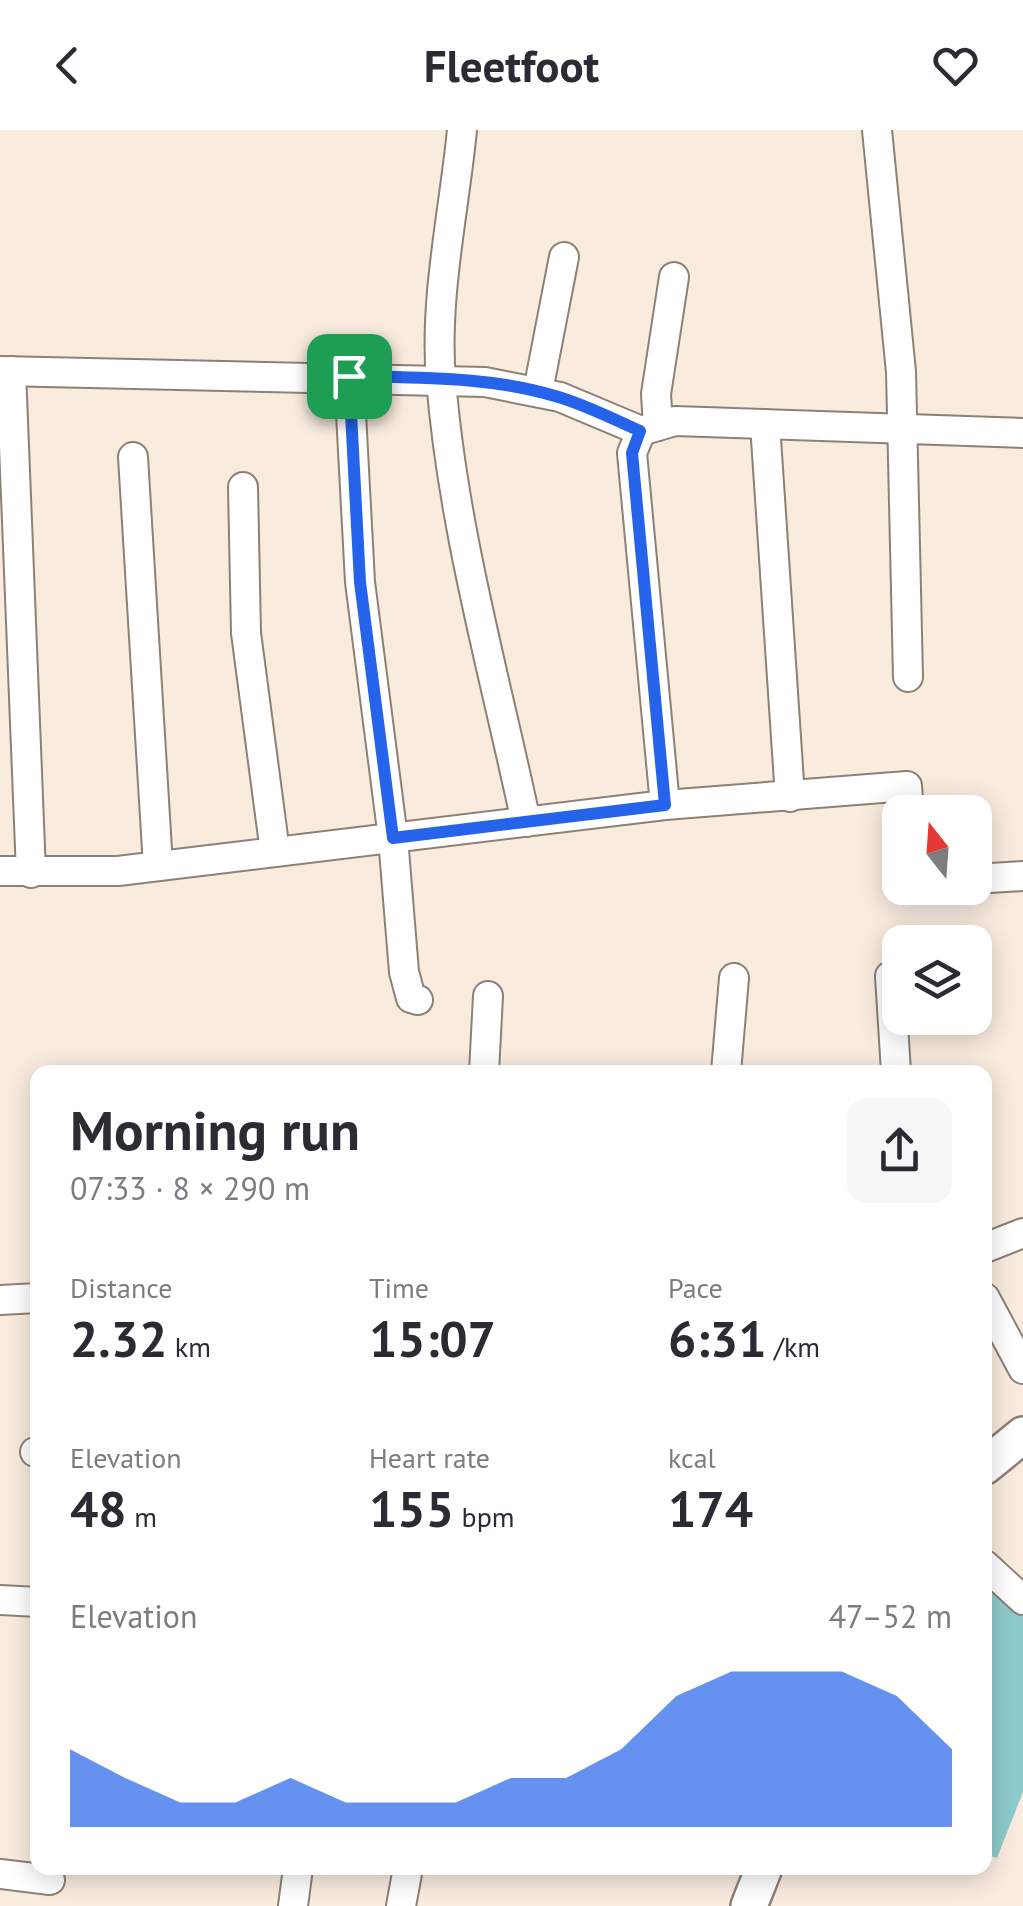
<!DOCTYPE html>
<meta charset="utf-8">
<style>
body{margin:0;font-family:"PT Sans",sans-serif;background:#f7f7f7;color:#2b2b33;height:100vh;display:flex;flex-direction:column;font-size:38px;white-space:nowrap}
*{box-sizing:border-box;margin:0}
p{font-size:32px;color:#7c7c81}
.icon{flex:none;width:55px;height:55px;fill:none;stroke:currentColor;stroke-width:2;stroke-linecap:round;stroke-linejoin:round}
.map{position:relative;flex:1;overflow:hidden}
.details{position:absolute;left:30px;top:935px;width:962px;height:810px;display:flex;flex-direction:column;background:#fff;border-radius:20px;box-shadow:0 5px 25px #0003}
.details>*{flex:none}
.needle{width:65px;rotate:343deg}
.controls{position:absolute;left:882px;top:665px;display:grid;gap:20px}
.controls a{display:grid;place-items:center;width:110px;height:110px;border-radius:20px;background:#fff;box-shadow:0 5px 25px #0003;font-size:50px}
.pin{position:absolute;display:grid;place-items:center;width:85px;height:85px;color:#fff;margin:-42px;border-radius:20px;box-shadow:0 5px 15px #0006}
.round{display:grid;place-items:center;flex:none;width:105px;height:105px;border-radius:20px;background:#f7f7f7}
.summary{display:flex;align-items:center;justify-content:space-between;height:170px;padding:0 40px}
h1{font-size:55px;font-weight:700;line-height:75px}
.stats{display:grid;grid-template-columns:repeat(3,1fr);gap:15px;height:170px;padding:10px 40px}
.stats div{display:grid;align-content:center}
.stats b{font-size:50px;font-weight:700}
.stats small{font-size:28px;font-weight:400}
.stats p{font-size:28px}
.chart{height:280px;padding:20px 40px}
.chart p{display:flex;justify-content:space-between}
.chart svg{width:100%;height:180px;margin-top:10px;fill:#2563eb;opacity:.7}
header{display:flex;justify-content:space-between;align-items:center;height:130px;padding:0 40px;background:#fff;font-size:45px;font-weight:700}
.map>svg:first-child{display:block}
</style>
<header><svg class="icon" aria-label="back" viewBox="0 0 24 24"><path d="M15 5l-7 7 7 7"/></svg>Fleetfoot<svg class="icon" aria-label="heart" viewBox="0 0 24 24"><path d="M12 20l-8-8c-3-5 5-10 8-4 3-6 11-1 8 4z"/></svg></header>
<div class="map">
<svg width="1023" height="1776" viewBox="0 0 1023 1776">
<rect width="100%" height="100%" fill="#f9ebde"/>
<polygon fill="#8ecbcc" points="985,1457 1023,1481 1023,1662 997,1728 985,1724"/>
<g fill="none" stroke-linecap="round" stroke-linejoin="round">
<defs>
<g id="minor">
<path d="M 462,0 C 454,82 434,168 441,250 C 453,399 495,546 526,692"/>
<polyline points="877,0 901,242 908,547"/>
<polyline points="0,241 485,252 560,267 641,301"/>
<polyline points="11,241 31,743"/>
<polyline points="349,246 360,452 393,708 404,842 411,868 418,870"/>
<polyline points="538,261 564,127"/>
<polyline points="765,294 790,667"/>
<polyline points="658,296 656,264 674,147"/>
<polyline points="133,327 158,736"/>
<polyline points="243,357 246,503 275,722"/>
<polyline points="665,675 632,323 641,301 675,291 1023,303"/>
<polyline points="0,741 118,741 665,675 907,656 909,682"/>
<polyline points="975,749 1023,746"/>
<polyline points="890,846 896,942"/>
<polyline points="484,942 488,866"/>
<polyline points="726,942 734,848"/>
<polyline points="985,1118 1023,1103"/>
<polyline points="985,1168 1023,1239"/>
<polyline points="0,1170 38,1168"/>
<polyline points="35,1322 38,1322"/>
<polyline points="985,1435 1023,1470"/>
<polyline points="0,1470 38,1472"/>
<polyline points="0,1744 50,1750"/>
<polyline points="293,1776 298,1738"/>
<polyline points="401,1776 408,1738"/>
</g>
<g id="tertiary">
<polyline points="985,1336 1023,1305"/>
<polyline points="749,1776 764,1738"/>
</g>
</defs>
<use href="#minor" stroke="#8d8075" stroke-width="32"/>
<use href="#tertiary" stroke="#8d8075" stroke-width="40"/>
<use href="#minor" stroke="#fff" stroke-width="28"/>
<use href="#tertiary" stroke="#fff" stroke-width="35"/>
</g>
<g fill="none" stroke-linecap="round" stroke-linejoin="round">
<defs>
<path id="route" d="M 349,246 C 418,248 488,246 555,266 C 584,274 613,289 640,301 L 632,323 L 665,675 L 393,708 L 360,452 Z"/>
</defs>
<use href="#route" stroke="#fff" stroke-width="20"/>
<use href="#route" stroke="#2563eb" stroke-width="12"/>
</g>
</svg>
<div class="controls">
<a><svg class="needle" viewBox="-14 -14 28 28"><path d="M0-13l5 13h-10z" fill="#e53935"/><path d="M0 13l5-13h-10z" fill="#7c7c81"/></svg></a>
<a><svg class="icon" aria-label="layers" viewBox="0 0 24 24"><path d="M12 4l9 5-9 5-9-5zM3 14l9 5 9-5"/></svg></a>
</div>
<div class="pin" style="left:349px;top:246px;background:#1e9e55"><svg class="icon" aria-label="arrive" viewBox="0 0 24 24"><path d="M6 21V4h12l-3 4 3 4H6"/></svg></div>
<section class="details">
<div class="summary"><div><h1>Morning run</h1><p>07:33 · 8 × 290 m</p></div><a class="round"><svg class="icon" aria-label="share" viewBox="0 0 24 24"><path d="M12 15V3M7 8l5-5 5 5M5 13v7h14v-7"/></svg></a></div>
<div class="stats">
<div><p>Distance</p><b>2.32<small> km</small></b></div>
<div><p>Time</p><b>15:07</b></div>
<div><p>Pace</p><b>6:31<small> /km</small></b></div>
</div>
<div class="stats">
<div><p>Elevation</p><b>48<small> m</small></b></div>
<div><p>Heart rate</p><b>155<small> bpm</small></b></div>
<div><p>kcal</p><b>174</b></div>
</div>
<div class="chart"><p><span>Elevation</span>47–52 m</p>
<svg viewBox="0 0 160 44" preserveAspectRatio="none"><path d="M0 44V25L10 32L20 38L30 38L40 32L50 38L60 38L70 38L80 32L90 32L100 25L110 12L120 6L130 6L140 6L150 12L160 25V44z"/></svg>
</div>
</section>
</div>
